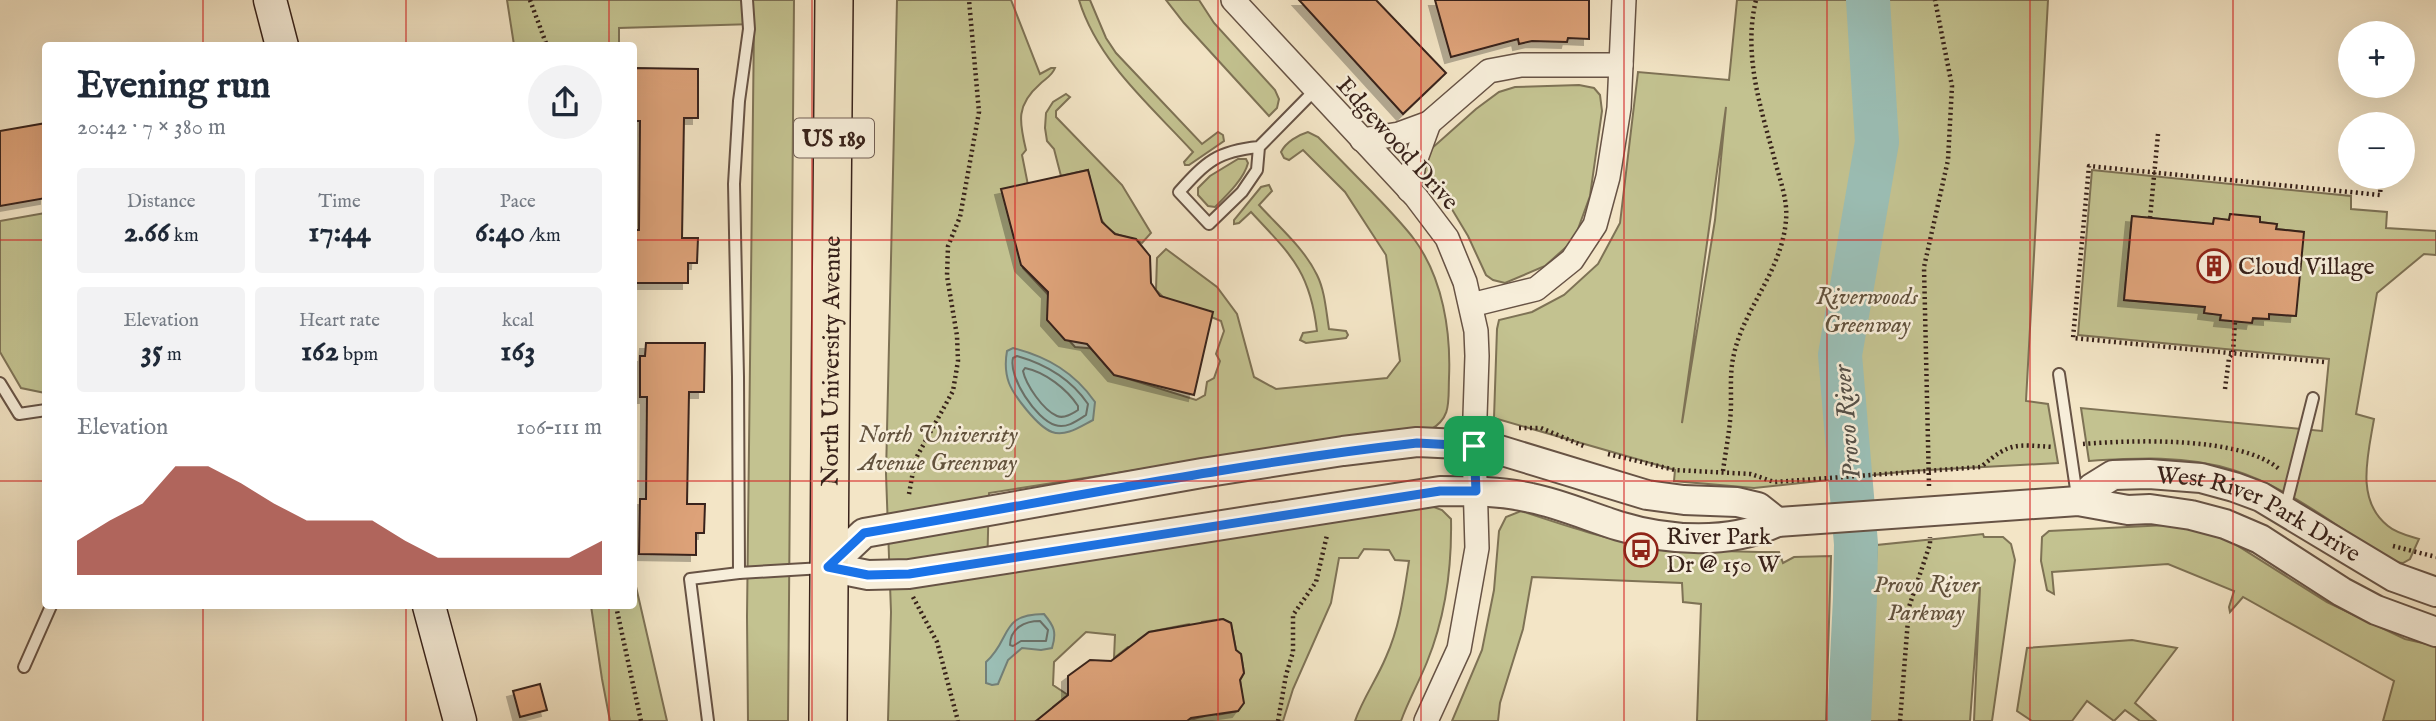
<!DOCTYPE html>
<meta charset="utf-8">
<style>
body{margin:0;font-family:"IM FELL English",serif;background:#f2f2f3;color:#1f2937;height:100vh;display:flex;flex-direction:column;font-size:26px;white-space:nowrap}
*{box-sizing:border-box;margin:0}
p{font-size:23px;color:#747a83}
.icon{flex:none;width:38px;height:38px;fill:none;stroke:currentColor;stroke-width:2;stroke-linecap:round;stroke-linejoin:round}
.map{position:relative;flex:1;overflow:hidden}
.details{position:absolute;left:42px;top:42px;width:595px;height:567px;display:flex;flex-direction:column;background:#fff;border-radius:7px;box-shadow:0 7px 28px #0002}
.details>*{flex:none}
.controls{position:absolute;left:2338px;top:21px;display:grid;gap:14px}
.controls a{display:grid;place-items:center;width:77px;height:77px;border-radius:50%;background:#fff;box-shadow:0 7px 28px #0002;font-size:35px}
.pin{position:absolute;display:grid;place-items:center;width:60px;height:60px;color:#fff;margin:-30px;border-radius:14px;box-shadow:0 4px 10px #0006}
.round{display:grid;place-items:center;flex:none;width:74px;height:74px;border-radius:37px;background:#f2f2f3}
.headline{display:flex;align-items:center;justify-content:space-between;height:119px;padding:0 35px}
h1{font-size:38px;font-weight:800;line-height:52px}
.stats{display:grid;grid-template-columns:repeat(3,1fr);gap:10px;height:119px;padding:7px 35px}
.stats div{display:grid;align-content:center;border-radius:7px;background:#f2f2f3;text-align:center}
.stats b{font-size:30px;font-weight:800}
.stats small{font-size:19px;font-weight:400}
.stats p{font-size:19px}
.chart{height:196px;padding:14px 35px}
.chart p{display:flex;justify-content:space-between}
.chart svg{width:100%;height:126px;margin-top:7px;fill:#8f2418;opacity:.7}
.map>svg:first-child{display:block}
</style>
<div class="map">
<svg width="2436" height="721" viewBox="0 0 2436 721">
<defs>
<filter id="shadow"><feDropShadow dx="-6" dy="6" stdDeviation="0" flood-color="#0004"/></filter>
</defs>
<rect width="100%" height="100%" fill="#f3e5c6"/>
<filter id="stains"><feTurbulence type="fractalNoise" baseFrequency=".00286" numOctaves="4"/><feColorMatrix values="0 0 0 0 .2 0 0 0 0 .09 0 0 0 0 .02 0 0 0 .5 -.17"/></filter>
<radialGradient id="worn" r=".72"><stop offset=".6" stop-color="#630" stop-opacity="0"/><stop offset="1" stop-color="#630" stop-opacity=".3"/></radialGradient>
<g fill="#c3c290" stroke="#7e7255" stroke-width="2" fill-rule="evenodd">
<polygon points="507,0 794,0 788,721 748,721 747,617 754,24 619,28 619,45 514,45"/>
<path d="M 897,0 L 1011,0 L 1040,74 L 1051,68 L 1055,68 C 1052,76 1045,79 1040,84 C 1016,105 1019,121 1026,150 L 1022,155 L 1029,190 L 1010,202 L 1023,268 L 1055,302 L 1055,325 L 1075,347 L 1098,349 L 1126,378 L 1196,400 L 1205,395 L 1207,382 L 1214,378 L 1220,361 L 1216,354 L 1224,331 L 1221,321 L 1163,297 L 1156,290 L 1157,258 L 1166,249 L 1217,287 L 1237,314 L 1254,377 L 1276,389 L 1387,378 L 1400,361 L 1386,255 L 1345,192 L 1303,150 L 1289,160 L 1284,158 L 1281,152 C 1286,142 1298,135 1308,132 L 1318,137 C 1336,155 1353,173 1371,191 C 1386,207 1401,222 1414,239 C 1443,278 1451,332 1449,378 C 1448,401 1452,418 1430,430 L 1353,436 L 989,493 L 987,574 L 1431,506 L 1442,510 L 1451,519 C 1452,568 1446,615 1427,662 C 1419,682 1408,701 1401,721 L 1355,721 C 1363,698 1377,679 1386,657 C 1400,626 1404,593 1409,561 L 1395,560 L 1389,550 L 1364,549 L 1358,558 L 1339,558 L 1331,603 L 1293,689 L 1283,721 L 1187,721 L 1204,716 L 1210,709 L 1217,715 L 1238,711 L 1243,703 L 1240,680 L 1244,673 L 1241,654 L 1236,650 L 1231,623 L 1222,619 L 1202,622 L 1197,630 L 1189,624 L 1149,632 L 1138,640 L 1137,649 L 1128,647 L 1114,658 L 1115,635 L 1086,632 L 1054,662 L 1053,685 L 1068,695 L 1053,707 L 1053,717 L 1038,721 L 888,721 L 891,612 L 886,474 Z"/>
<path d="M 1079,0 L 1090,0 L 1106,38 L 1116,53 L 1202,144 L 1218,132 L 1223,135 L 1224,141 L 1189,165 L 1185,165 L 1184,162 L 1193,152 C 1151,106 1098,62 1079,0 Z"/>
<polygon points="1166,0 1199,0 1214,23 1275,90 1279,99 1277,108 1269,116 1184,23"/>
<path d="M 1737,0 L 2048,0 L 2026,401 L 2048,404 L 2058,463 L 1910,471 L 1754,488 L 1674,481 L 1675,470 L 1494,418 L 1497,329 L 1499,320 L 1532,312 L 1564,295 L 1598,264 L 1620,223 L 1638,72 L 1729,80 ZM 1726,107 L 1715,220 L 1682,423 L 1682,422 Z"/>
<polygon points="1579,85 1594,88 1600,95 1602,111 1590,196 1574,240 1545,266 1505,283 1493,280 1486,275 1468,236 1444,196 1425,177 1424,167 1431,149 1476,109 1499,92 1515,87"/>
<path d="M 1066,94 L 1070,97 L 1056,111 L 1056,117 L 1122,185 L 1151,233 L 1142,243 C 1134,237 1125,238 1116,234 C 1095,225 1093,190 1088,170 L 1061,176 L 1054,149 L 1047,141 L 1045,128 L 1046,113 L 1053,102 Z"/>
<path d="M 1238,159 L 1246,159 L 1248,163 C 1244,179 1227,195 1215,207 L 1208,206 L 1198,195 L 1198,188 L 1210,176 Z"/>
<path d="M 2092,170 L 2351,196 L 2351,209 L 2387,212 L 2386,228 L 2436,231 L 2436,255 L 2424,254 L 2377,293 L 2356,414 L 2374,419 C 2368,455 2355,500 2388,526 C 2396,533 2409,536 2419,539 L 2410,559 L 2403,563 L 2392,562 C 2343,531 2289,487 2233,470 C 2186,455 2137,458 2089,461 L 2081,408 L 2322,431 L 2329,359 L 2078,335 ZM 2230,215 L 2260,217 L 2260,222 L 2277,224 L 2276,229 L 2303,232 L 2295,316 L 2269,314 L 2269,319 L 2220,319 L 2221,315 L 2204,313 L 2205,307 L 2124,300 L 2132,216 L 2213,224 L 2214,218 L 2229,220 Z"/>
<path d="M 1269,185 L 1272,191 L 1259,205 C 1279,227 1304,248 1317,275 C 1325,291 1326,311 1329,329 L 1346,331 L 1348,335 L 1346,338 L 1306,343 L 1300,340 L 1303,333 L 1317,331 C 1310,271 1291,255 1251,212 L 1239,223 L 1234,224 L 1234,220 L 1261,187 Z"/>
<polygon points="45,213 46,213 45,393 21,388 0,352 0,221"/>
<path d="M 1521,511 C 1561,524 1603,539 1645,545 C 1690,551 1734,552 1779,552 L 1783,563 L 1794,557 L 1831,556 L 1826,721 L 1697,721 L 1701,604 L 1683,602 L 1682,583 L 1532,577 L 1523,629 L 1500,703 L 1498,721 L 1452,721 L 1482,650 L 1494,590 L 1499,531 L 1506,517 Z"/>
<polygon points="2167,525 2199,531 2230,541 2327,602 2405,639 2436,646 2436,721 2383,721 2394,681 2243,597 2230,612 2229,607 2234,591 2168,564 2052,572 2054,594 2047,590 2041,561 2042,537 2049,531"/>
<polygon points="1983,534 1984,537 2003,537 2011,544 2015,560 1992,721 1974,721 1980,587 1970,721 1867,721 1877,545"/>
<polygon points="634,578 667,721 610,721 602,679 591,606 634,606"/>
<polygon points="2132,640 2177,648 2135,703 2156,721 2140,721 2125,710 2114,721 2087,701 2072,721 2032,721 2017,711 2027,648"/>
</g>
<g fill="#9bbfb6" stroke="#738078" stroke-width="2">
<path d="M 1013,348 C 1048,357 1075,373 1095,402 L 1093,420 C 1081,426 1066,437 1052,432 C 1038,427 1014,396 1009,383 C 1005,372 1005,362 1007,351 Z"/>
<path d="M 1044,614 C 1054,626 1057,632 1052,648 L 1041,650 L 1022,648 L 1008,660 L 998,684 L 992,685 L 986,683 L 986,662 C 1012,639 999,614 1044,614 Z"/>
</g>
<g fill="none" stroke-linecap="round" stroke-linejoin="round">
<g stroke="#6a7068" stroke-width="2">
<path d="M 1017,356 C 1045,364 1071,379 1088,404 L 1086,415 C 1077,421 1066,429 1055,425 C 1036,419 1008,377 1013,358 Z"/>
<path d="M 1025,368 C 1045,372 1067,389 1078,406 L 1078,410 C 1072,414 1064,419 1057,416 C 1043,410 1026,385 1023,371 Z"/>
<path d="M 1040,621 L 1048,630 L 1046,641 L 1021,641 L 1013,646 L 1010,645 C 1010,628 1025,621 1040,621 Z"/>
</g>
<polyline stroke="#9bbfb6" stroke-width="44" points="1849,721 1855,598 1856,544 1840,355 1877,142 1868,0"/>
</g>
<g fill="#dda279" stroke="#38221a" stroke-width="2" filter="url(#shadow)">
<polygon points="1299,0 1376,0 1446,73 1403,114"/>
<polygon points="1435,0 1589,0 1589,39 1568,38 1567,42 1532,41 1519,44 1518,39 1451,57"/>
<polygon points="635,68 698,69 698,118 684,118 682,238 698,238 697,263 688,263 688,283 634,283 634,230 639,230 640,121 635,121"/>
<polygon points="46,123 46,198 0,206 0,131"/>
<polygon points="1088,170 1102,222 1115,234 1136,239 1150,256 1151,283 1160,296 1213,312 1194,395 1114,375 1087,344 1065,340 1047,320 1048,292 1021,265 1001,189"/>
<polygon points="2230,214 2260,217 2260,222 2277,224 2276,229 2304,232 2296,316 2269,314 2269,319 2253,318 2252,323 2220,320 2221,315 2204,313 2205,307 2124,300 2132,216 2213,224 2214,218 2229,220"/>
<polygon points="646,343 705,343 704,392 689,392 687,504 705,504 704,533 696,533 696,555 639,554 640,499 646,499 647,397 640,397 640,356 645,356"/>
<polygon points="1223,619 1231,623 1236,650 1241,654 1244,673 1240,680 1244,703 1238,711 1191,718 1187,721 1036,721 1068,695 1068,676 1090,660 1111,661 1149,632"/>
<polygon points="540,684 547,710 520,717 513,691"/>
</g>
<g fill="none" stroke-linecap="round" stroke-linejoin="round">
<defs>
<g id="service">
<polyline points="747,0 749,29 739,101 734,184 738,377 739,573 823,568"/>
<path d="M 1259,147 C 1217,151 1206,162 1179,192 L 1209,224 L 1242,192 L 1257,170 L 1259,147 L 1315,90"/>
<polyline points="2059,374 2077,496"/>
<polyline points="0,383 19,414 46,410"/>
<polyline points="2285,509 2313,398"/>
<polyline points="24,667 51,606"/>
<polyline points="708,721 690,579 739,573"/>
</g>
<g id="minor">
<polyline points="1233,0 1416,197 1447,238 1465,282 1476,331 1477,356 1474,446 1477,548 1459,649 1426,721"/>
<polyline points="1362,140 1399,134 1429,123 1489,71 1521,65 1621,65"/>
<polyline points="1409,190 1414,164 1429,123"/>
<polyline points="1471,305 1536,289 1572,260 1595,225 1608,177 1619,108 1624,0"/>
</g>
<g id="tertiary">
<path id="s1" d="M 2078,501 L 2092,488 L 2113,475 L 2149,474 L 2201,478 L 2234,487 L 2261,497 L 2394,577 L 2436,592"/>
<path d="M 828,567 L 868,575 L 909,574 L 1440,491 C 1471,491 1501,491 1531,498 C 1561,504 1590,517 1619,526 C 1668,541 1730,545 1777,522 L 2078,501 L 2128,510 L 2150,509 L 2191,515 L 2225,524 L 2260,539 L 2342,592 L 2376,610 L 2436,632"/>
<polyline points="828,567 864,533 1202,473 1343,451 1417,442 1460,444 1496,449 1647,495 1684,500 1737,502 1758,507 1777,522"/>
</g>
<g id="secondary">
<polyline points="270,0 282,46"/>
<polyline points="429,606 460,721"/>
</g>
<g id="trunk">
<path id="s2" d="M 828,721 C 829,481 832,240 834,0"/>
</g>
</defs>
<use href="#service" stroke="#675345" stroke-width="14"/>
<use href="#minor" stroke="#675345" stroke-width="26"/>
<use href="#tertiary" stroke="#675345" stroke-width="32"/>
<use href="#secondary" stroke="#38221a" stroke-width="35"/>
<use href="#trunk" stroke="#38221a" stroke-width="40"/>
<g stroke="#38221a" stroke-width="4.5" stroke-dasharray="2 3.5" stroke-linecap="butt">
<polyline points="530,0 547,46"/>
<polyline points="2150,218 2158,134"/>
<polyline points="2324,362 2073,338 2089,166 2380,195 2381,182"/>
<polyline points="2225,389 2229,358 2233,353 2235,321"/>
<polyline points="1519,428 1541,428 1586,447"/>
<path d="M 2083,444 C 2132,440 2241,436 2279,469"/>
<path d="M 1608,454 L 1675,470 L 1751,474 L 1774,482 L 1981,467 C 2011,441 2016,445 2054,447"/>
<path d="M 1723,471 C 1726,448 1731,425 1731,402 C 1731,386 1730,370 1734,354 C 1744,308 1782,271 1786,220 C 1788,199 1779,178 1774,157 C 1760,106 1743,53 1756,0"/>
<polyline points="1929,486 1924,267 1948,160 1952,86 1935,0"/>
<polyline points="909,494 915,460 953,391 958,361 957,336 947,276 948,246 960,217 979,112 969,0"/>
<polyline points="2393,546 2436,557"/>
<polyline points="913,597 937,642 958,721"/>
<polyline points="616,606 641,721"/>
<polyline points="1278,721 1286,675 1293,652 1293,615 1316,582 1327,535"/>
<polyline points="1900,721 1909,607 1930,544 1930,537"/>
</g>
<use href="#service" stroke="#f7eeda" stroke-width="10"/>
<use href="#minor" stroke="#f7eeda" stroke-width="23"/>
<use href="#tertiary" stroke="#f7eeda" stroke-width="28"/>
<use href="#secondary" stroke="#f7eeda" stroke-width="32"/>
<use href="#trunk" stroke="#f3e5c6" stroke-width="37"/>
</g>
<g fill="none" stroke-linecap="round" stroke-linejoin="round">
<defs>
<path id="route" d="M 1417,443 L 1474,446 L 1476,491 L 1440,491 L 909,574 L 868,575 L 828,567 L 864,533 C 1048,502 1231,464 1417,443 Z"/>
</defs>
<use href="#route" stroke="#fff" stroke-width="14"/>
<use href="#route" stroke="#1a73e8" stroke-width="9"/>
</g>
<path fill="none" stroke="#d62828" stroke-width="2" stroke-opacity="0.55" d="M 203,0 L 203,46M 406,0 L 406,46M 609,0 L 609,46M 812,0 L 812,721M 1015,0 L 1015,721M 1218,0 L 1218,721M 1421,0 L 1421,721M 1624,0 L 1624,721M 1827,0 L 1827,721M 2030,0 L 2030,721M 2233,0 L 2233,721M 0,240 L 46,240M 634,240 L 2436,240M 0,481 L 46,481M 634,481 L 2436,481M 203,606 L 203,721M 406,606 L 406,721M 609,606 L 609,721"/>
<defs>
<symbol id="building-ring" viewBox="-11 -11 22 22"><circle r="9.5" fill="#f7eeda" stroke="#8f2418" stroke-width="1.5"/><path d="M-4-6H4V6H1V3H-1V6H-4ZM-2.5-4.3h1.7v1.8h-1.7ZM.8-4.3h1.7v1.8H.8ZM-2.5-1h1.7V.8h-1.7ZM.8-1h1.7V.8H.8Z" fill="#8f2418"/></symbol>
<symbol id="bus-ring" viewBox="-11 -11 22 22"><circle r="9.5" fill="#f7eeda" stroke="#8f2418" stroke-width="1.5"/><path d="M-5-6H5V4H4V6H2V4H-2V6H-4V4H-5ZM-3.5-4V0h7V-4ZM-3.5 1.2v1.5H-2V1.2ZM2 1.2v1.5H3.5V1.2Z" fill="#8f2418"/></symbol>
</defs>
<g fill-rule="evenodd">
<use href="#building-ring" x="2195" y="247" width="38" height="38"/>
<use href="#bus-ring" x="1622" y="531" width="38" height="38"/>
</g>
<g text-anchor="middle" stroke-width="5" stroke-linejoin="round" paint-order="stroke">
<rect fill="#f7eeda" stroke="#715f54" stroke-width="2" x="794" y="118.5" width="80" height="39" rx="5"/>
<g font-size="23" font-weight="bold" fill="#38221a">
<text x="834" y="146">US 189</text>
</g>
<g font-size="24" fill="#38221a" stroke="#f7eeda">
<text transform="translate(1398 143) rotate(48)" y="8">Edgewood Drive</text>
<text dy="8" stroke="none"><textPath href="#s2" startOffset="360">North University Avenue</textPath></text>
<text dy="8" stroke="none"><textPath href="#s1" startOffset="198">West River Park Drive</textPath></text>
</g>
<g font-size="24" fill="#38221a" stroke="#f7eeda" text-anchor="start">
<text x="2238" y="274">Cloud Village</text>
<text x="1666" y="544">River Park<tspan x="1666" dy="28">Dr @ 150 W</tspan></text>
</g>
<g font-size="24" font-style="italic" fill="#62523d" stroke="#f7eeda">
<text x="1867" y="304">Riverwoods<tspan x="1867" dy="28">Greenway</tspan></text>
<text x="938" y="442">North University<tspan x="938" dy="28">Avenue Greenway</tspan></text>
<text x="1926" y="592">Provo River<tspan x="1926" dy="28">Parkway</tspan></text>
</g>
<g font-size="26" font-style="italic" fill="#565149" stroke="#f7eeda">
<text transform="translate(1846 422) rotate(-95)" y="9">Provo River</text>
</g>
</g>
<rect width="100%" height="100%" filter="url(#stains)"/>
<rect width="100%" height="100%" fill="url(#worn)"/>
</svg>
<div class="controls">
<a>+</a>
<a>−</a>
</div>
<div class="pin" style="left:1474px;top:446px;background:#1e9e55"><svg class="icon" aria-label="arrive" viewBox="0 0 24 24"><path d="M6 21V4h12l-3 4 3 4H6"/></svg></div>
<section class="details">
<div class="headline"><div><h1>Evening run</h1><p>20:42 · 7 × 380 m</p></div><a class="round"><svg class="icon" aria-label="share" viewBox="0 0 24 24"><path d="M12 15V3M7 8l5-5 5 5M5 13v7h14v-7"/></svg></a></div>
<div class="stats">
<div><p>Distance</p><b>2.66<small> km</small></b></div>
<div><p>Time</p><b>17:44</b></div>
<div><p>Pace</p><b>6:40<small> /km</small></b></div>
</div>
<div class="stats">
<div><p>Elevation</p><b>35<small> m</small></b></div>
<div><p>Heart rate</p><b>162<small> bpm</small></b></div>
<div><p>kcal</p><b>163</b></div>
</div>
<div class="chart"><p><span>Elevation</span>106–111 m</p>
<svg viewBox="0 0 160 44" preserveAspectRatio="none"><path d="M0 44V32L10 25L20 19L30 6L40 6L50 12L60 19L70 25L80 25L90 25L100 32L110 38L120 38L130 38L140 38L150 38L160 32V44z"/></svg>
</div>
</section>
</div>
